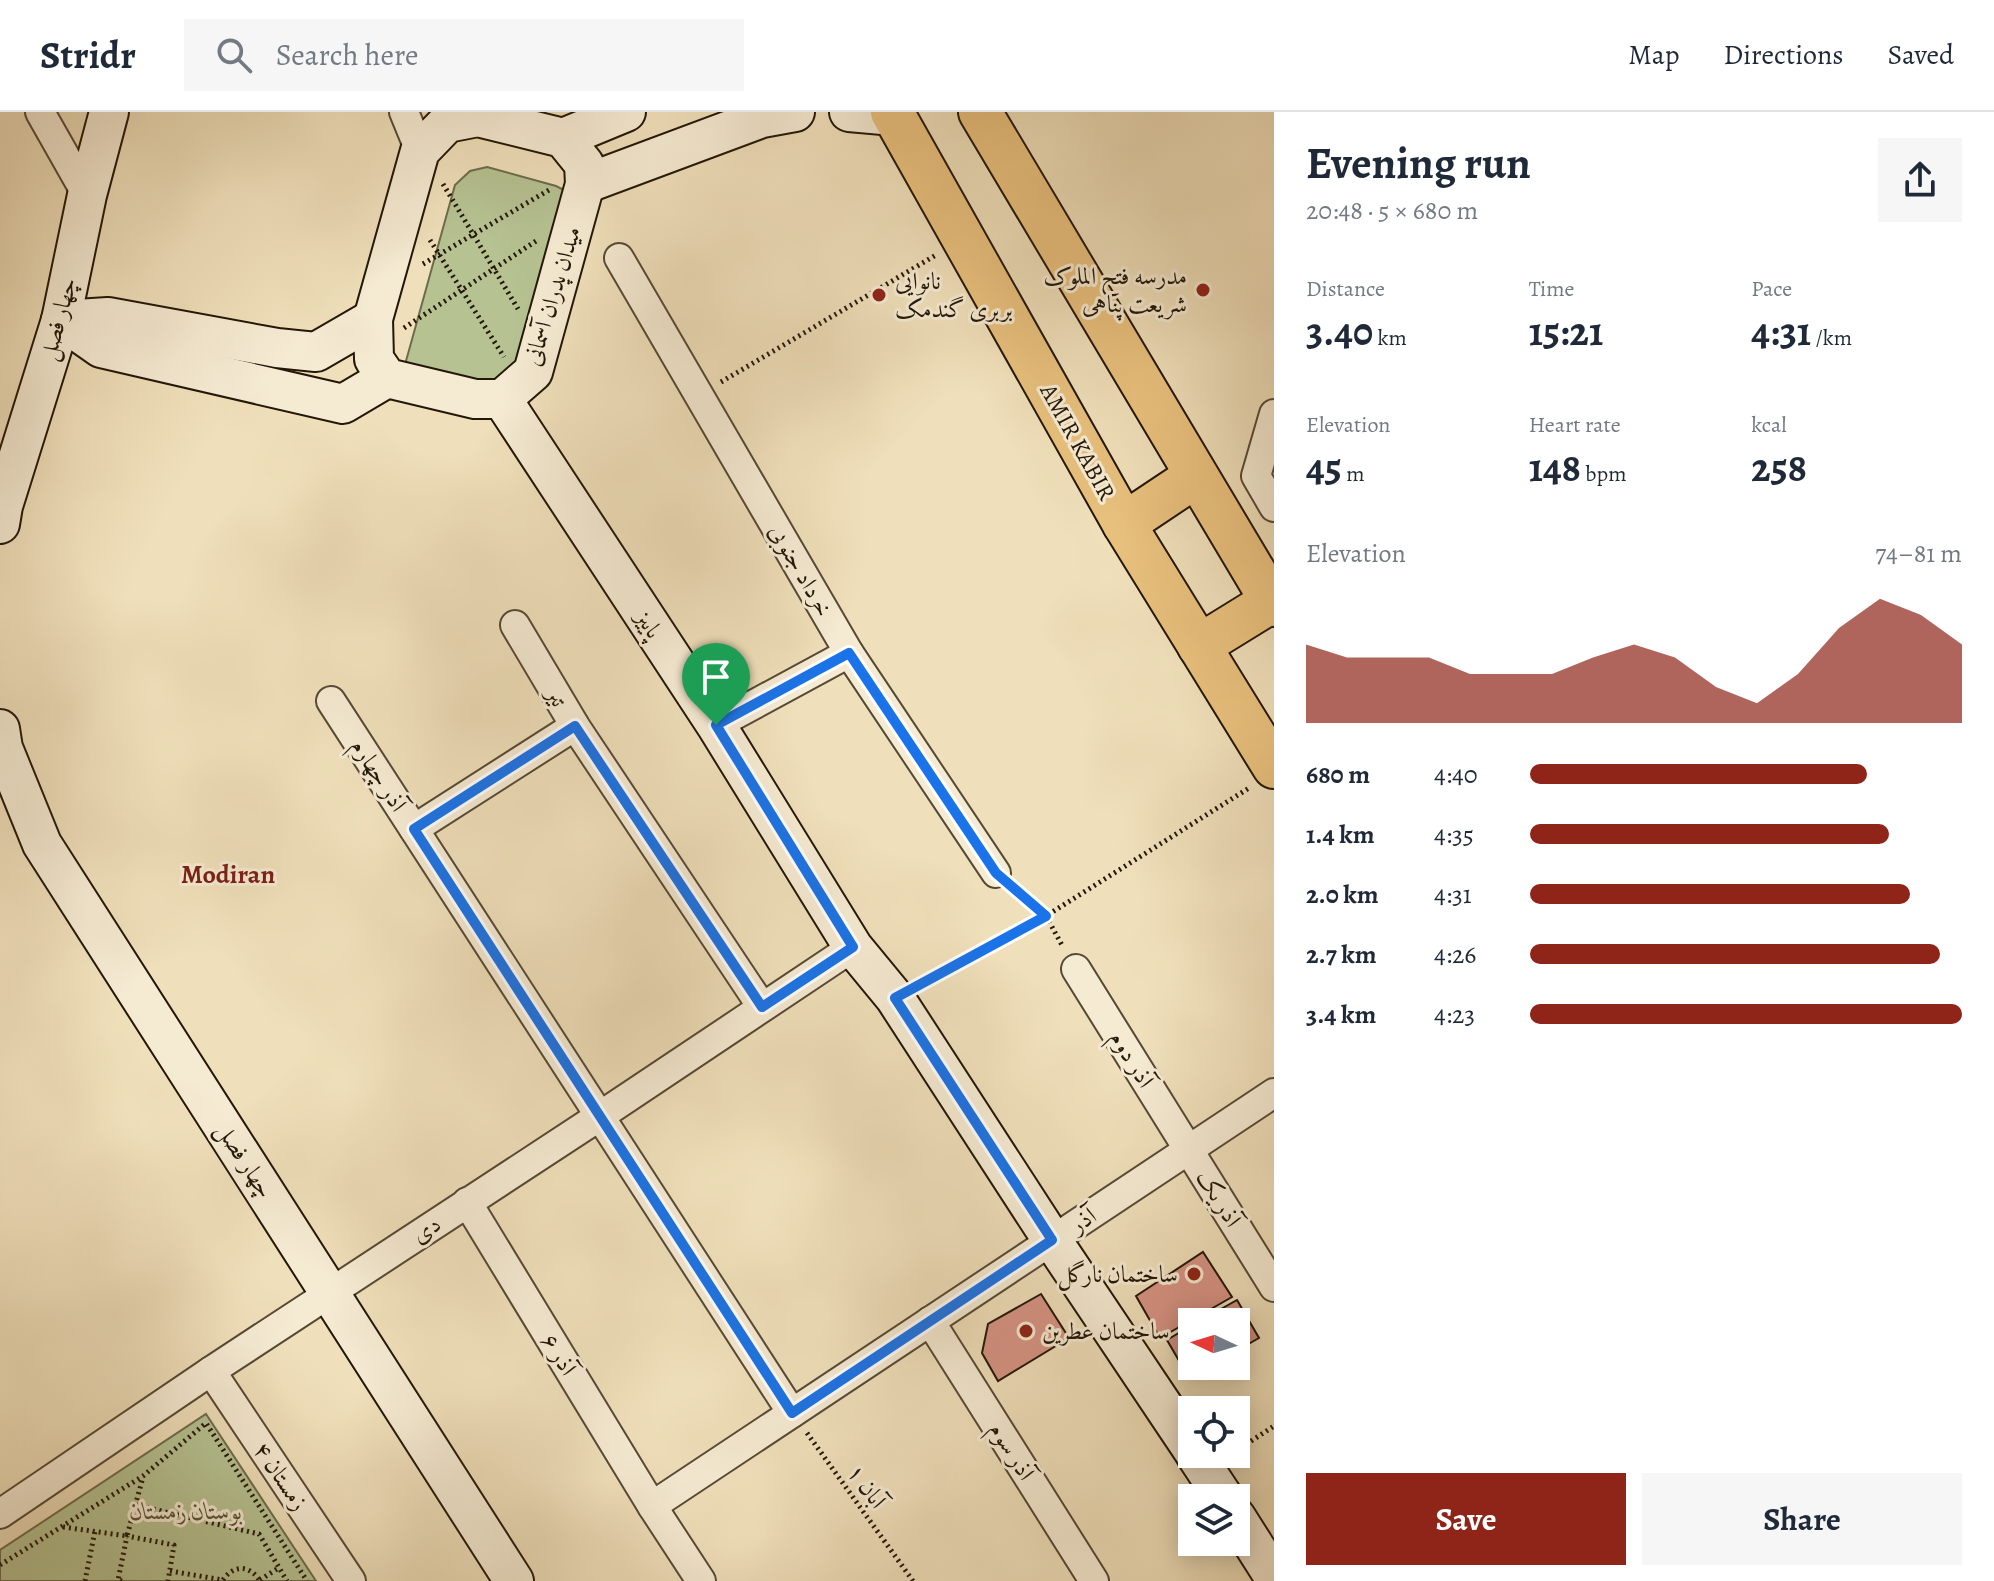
<!DOCTYPE html>
<meta charset="utf-8">
<style>
body{margin:0;font-family:Alegreya,Amiri,serif;background:#f6f6f7;color:#1f2937;height:100vh;display:flex;flex-direction:column;font-size:30px;white-space:nowrap}
*{box-sizing:border-box;margin:0}
p{font-size:26px;color:#747a83}
.icon{flex:none;width:44px;height:44px;fill:none;stroke:currentColor;stroke-width:2;stroke-linecap:round;stroke-linejoin:round}
.map{position:relative;flex:1;overflow:hidden}
.panel{display:flex;flex-direction:column;background:#fff;width:720px}
.panel>*{flex:none}
.needle{width:52px;rotate:274deg}
.buttons{position:absolute;left:1178px;top:1196px;display:grid;gap:16px}
.buttons a{display:grid;place-items:center;width:72px;height:72px;border-radius:0px;background:#fff;box-shadow:0 4px 20px #0003;font-size:40px}
.pin{position:absolute;display:grid;place-items:center;width:68px;height:68px;color:#fff;margin:-82px -34px;border-radius:50% 50% 50% 0;rotate:-45deg;box-shadow:0 0 8px #0007}
.pin .icon{rotate:45deg}
.round{display:grid;place-items:center;flex:none;width:84px;height:84px;border-radius:0px;background:#f6f6f7}
.headline{display:flex;align-items:center;justify-content:space-between;height:136px;padding:0 32px}
h1{font-size:44px;font-weight:600;line-height:60px}
.stats{display:grid;grid-template-columns:repeat(3,1fr);gap:12px;height:136px;padding:8px 32px}
.stats div{display:grid;align-content:center}
.stats b{font-size:40px;font-weight:600}
.stats small{font-size:22px;font-weight:400}
.stats p{font-size:22px}
.chart{height:224px;padding:16px 32px}
.chart p{display:flex;justify-content:space-between}
.chart svg{width:100%;height:144px;margin-top:8px;fill:#8f2418;opacity:.7}
.action{display:flex;gap:16px;margin-top:auto;padding:16px 32px}
.action a{flex:1;height:92px;border-radius:0px;background:#8f2418;color:#fff;font-size:32px;font-weight:600;line-height:92px;text-align:center}
.action a+a{background:#f6f6f7;color:#1f2937}
ul{padding:0 32px;list-style:none;font-size:26px}
li{display:grid;grid-template-columns:128px 96px 1fr;align-items:center;height:60px}
li i{height:20px;border-radius:10px;background:#8f2418}
header{display:flex;align-items:center;gap:48px;box-sizing:border-box;height:112px;padding:0 40px;background:#fff;border-bottom:2px solid #e0e1e3}
header strong{font-size:38px}
nav{display:flex;gap:44px;margin-inline-start:auto;font-size:28px}
.search{width:560px;height:72px;background:#f6f6f7;display:flex;align-items:center;gap:20px;box-sizing:border-box;padding:0 28px;border-radius:0px;color:#747a83;font-size:30px}
main{display:flex;flex:1;min-height:0}
.map>svg:first-child{display:block}
</style>
<header>
<strong>Stridr</strong>
<div class="search"><svg class="icon" aria-label="search" viewBox="0 0 24 24"><circle cx="10" cy="10" r="6"/><path d="M15 15l6 6"/></svg>Search here</div>
<nav><a>Map</a><a>Directions</a><a>Saved</a></nav>
</header>
<main>
<div class="map">
<svg width="1274" height="1469" viewBox="0 0 1274 1469">
<rect width="100%" height="100%" fill="#efdfba"/>
<filter id="stains"><feTurbulence type="fractalNoise" baseFrequency=".0025" numOctaves="4"/><feColorMatrix values="0 0 0 0 .2 0 0 0 0 .09 0 0 0 0 .02 0 0 0 .5 -.17"/></filter>
<radialGradient id="worn" r=".72"><stop offset=".6" stop-color="#630" stop-opacity="0"/><stop offset="1" stop-color="#630" stop-opacity=".3"/></radialGradient>
<g fill="#b6c292" stroke="#6c6c4c" stroke-width="2">
<polygon points="487,55 556,74 570,81 528,289 408,260 406,249 455,73 470,59"/>
<polygon points="206,1302 316,1469 0,1469 0,1438"/>
</g>
<g fill="#d69384" stroke="#231707" stroke-width="2">
<polygon points="1203,1140 1232,1185 1160,1226 1136,1184"/>
<polygon points="1041,1182 1069,1226 998,1269 982,1241 988,1212"/>
<polygon points="1237,1188 1259,1226 1236,1239 1236,1210 1198,1210"/>
<polygon points="1192,1213 1192,1254 1210,1254 1189,1266 1167,1228"/>
</g>
<g fill="none" stroke-linecap="round" stroke-linejoin="round">
<defs>
<g id="street">
<polyline points="40,0 87,83"/>
<polyline points="404,0 420,39"/>
<polyline points="619,146 849,541 996,761"/>
<polyline points="1274,302 1256,364 1274,395"/>
<polyline points="515,513 575,614 762,895"/>
<polyline points="331,589 792,1301"/>
<polyline points="716,613 849,541"/>
<polyline points="414,717 575,614"/>
<polyline points="1076,857 1274,1175"/>
<polyline points="467,1090 652,1394 701,1469"/>
<polyline points="930,1209 1094,1469"/>
<polyline points="211,1259 351,1469"/>
<polyline points="652,1394 1274,981"/>
<polyline points="0,1402 211,1259 600,1004 853,835"/>
</g>
<g id="secondary">
<polyline points="849,0 894,4"/>
<polygon points="478,5 563,26 584,52 585,72 533,260 502,287 475,287 387,266 374,247 373,207 420,39 447,11"/>
<polyline points="563,26 626,0"/>
<polyline points="585,72 762,6 795,0"/>
<polyline points="61,208 101,236 343,292 387,266"/>
<polyline points="61,208 108,205 277,236 316,240 373,207"/>
<polyline points="502,287 716,613 853,835 895,886 1052,1128 1192,1337"/>
<polyline points="0,412 3,394 61,208 87,83 109,0"/>
<polyline points="0,617 3,636 42,732 514,1469"/>
<polyline points="1195,1342 1224,1386"/>
<polyline points="1236,1405 1274,1465"/>
</g>
<g id="primary">
<polyline points="892,0 1124,412 1274,655"/>
<polyline points="980,0 1274,493"/>
<polyline points="1124,412 1196,364"/>
<polyline points="1199,534 1272,489"/>
</g>
</defs>
<use href="#street" stroke="#564934" stroke-width="32"/>
<use href="#secondary" stroke="#231707" stroke-width="42"/>
<use href="#primary" stroke="#231707" stroke-width="46"/>
<g stroke="#231707" stroke-width="5" stroke-dasharray="2 4" stroke-linecap="butt">
<polyline points="443,72 518,197"/>
<polyline points="430,128 504,245"/>
<polyline points="423,152 549,78"/>
<polyline points="404,216 536,129"/>
<polyline points="721,270 936,143"/>
<polyline points="1014,777 1046,804 1063,835"/>
<polyline points="922,872 1046,804 1249,676"/>
<polyline points="807,1321 913,1469"/>
<polyline points="1236,1339 1274,1314"/>
<polyline points="136,1393 259,1422 287,1469"/>
<polyline points="63,1415 127,1424 143,1365"/>
<polyline points="0,1453 143,1364 206,1311 307,1469"/>
<polyline points="170,1459 223,1468"/>
<path d="M 223,1468 C 234,1452 250,1453 260,1469"/>
<polyline points="260,1468 280,1455"/>
<polyline points="85,1469 95,1419"/>
<polyline points="122,1469 118,1468 127,1424 174,1433 168,1469"/>
</g>
<use href="#street" stroke="#f5ead2" stroke-width="28"/>
<use href="#secondary" stroke="#f5ead2" stroke-width="38"/>
<use href="#primary" stroke="#e8c07d" stroke-width="42"/>
</g>
<g fill="none" stroke-linecap="round" stroke-linejoin="round">
<defs>
<polygon id="route" points="849,541 996,761 1046,804 895,886 1052,1128 792,1301 414,717 575,614 762,895 853,835 716,613"/>
</defs>
<use href="#route" stroke="#fff" stroke-width="16"/>
<use href="#route" stroke="#1a73e8" stroke-width="10"/>
</g>
<g fill="#8f2418" stroke="#f5ead2" stroke-width="3">
<circle cx="1203" cy="178" r="8"/>
<circle cx="879" cy="183" r="8"/>
<circle cx="1194" cy="1162" r="8"/>
<circle cx="1026" cy="1219" r="8"/>
</g>
<g text-anchor="middle" stroke-width="6" stroke-linejoin="round" paint-order="stroke">
<g font-size="24" fill="#231707" stroke="#f5ead2" text-anchor="end">
<text x="1187" y="172">مدرسه فتح الملوک<tspan x="1187" dy="28">شریعت پناهی</tspan></text>
<text x="895" y="177" text-anchor="start">نانوایی<tspan x="895" dy="28">بربری گندمک</tspan></text>
<text x="1178" y="1170">ساختمان نارگل</text>
<text x="1042" y="1227" text-anchor="start">ساختمان عطرین</text>
</g>
<g font-size="24" fill="#231707" stroke="#f5ead2">
<text transform="translate(552 184) rotate(-73)" y="8">میدان پدران آسمانی</text>
<text transform="translate(58 207) rotate(-75)" y="8">چهار فصل</text>
<text transform="translate(1078 330) rotate(61)" y="8">AMIR KABIR</text>
<text transform="translate(801 458) rotate(60)" y="8">خرداد جنوبی</text>
<text transform="translate(649 512) rotate(57)" y="8">پاییز</text>
<text transform="translate(557 585) rotate(59)" y="8">تیر</text>
<text transform="translate(379 663) rotate(57)" y="8">آذر چهارم</text>
<text transform="translate(1132 947) rotate(58)" y="8">آذر دوم</text>
<text transform="translate(245 1048) rotate(57)" y="8">چهار فصل</text>
<text transform="translate(1219 1086) rotate(58)" y="8">آذر یک</text>
<text transform="translate(1083 1108) rotate(-34)" y="8">آذر</text>
<text transform="translate(426 1117) rotate(-33)" y="8">دی</text>
<text transform="translate(559 1242) rotate(58)" y="8">آذر ۶</text>
<text transform="translate(1012 1339) rotate(58)" y="8">آذر سوم</text>
<text transform="translate(281 1364) rotate(56)" y="8">زمستان ۴</text>
<text transform="translate(867 1374) rotate(54)" y="8">آبان ۱</text>
</g>
<g font-size="24" font-style="italic" fill="#565338" stroke="#f5ead2">
<text x="186" y="1407">بوستان زمستان</text>
</g>
<g font-size="26" font-weight="bold" fill="#7a1f14" stroke="#f5ead2">
<text x="228" y="771">Modiran</text>
</g>
</g>
<rect width="100%" height="100%" filter="url(#stains)"/>
<rect width="100%" height="100%" fill="url(#worn)"/>
</svg>
<div class="buttons">
<a><svg class="needle" viewBox="-14 -14 28 28"><path d="M0-13l5 13h-10z" fill="#e53935"/><path d="M0 13l5-13h-10z" fill="#747a83"/></svg></a>
<a><svg class="icon" aria-label="locate" viewBox="0 0 24 24"><circle cx="12" cy="12" r="6"/><path d="M12 2v4M12 18v4M2 12h4M18 12h4"/></svg></a>
<a><svg class="icon" aria-label="layers" viewBox="0 0 24 24"><path d="M12 4l9 5-9 5-9-5zM3 14l9 5 9-5"/></svg></a>
</div>
<div class="pin" style="left:716px;top:613px;background:#1e9e55"><svg class="icon" aria-label="arrive" viewBox="0 0 24 24"><path d="M6 21V4h12l-3 4 3 4H6"/></svg></div>
</div>
<section class="panel">
<div class="headline"><div><h1>Evening run</h1><p>20:48 · 5 × 680 m</p></div><a class="round"><svg class="icon" aria-label="share" viewBox="0 0 24 24"><path d="M12 15V3M7 8l5-5 5 5M5 13v7h14v-7"/></svg></a></div>
<div class="stats">
<div><p>Distance</p><b>3.40<small> km</small></b></div>
<div><p>Time</p><b>15:21</b></div>
<div><p>Pace</p><b>4:31<small> /km</small></b></div>
</div>
<div class="stats">
<div><p>Elevation</p><b>45<small> m</small></b></div>
<div><p>Heart rate</p><b>148<small> bpm</small></b></div>
<div><p>kcal</p><b>258</b></div>
</div>
<div class="chart"><p><span>Elevation</span>74–81 m</p>
<svg viewBox="0 0 160 44" preserveAspectRatio="none"><path d="M0 44V20L10 24L20 24L30 24L40 29L50 29L60 29L70 24L80 20L90 24L100 33L110 38L120 29L130 15L140 6L150 11L160 20V44z"/></svg>
</div>
<ul>
<li><b>680 m</b>4:40<i style="width:78%"></i></li>
<li><b>1.4 km</b>4:35<i style="width:83%"></i></li>
<li><b>2.0 km</b>4:31<i style="width:88%"></i></li>
<li><b>2.7 km</b>4:26<i style="width:95%"></i></li>
<li><b>3.4 km</b>4:23<i style="width:100%"></i></li>
</ul>
<div class="action"><a>Save</a><a>Share</a></div>
</section>
</main>
